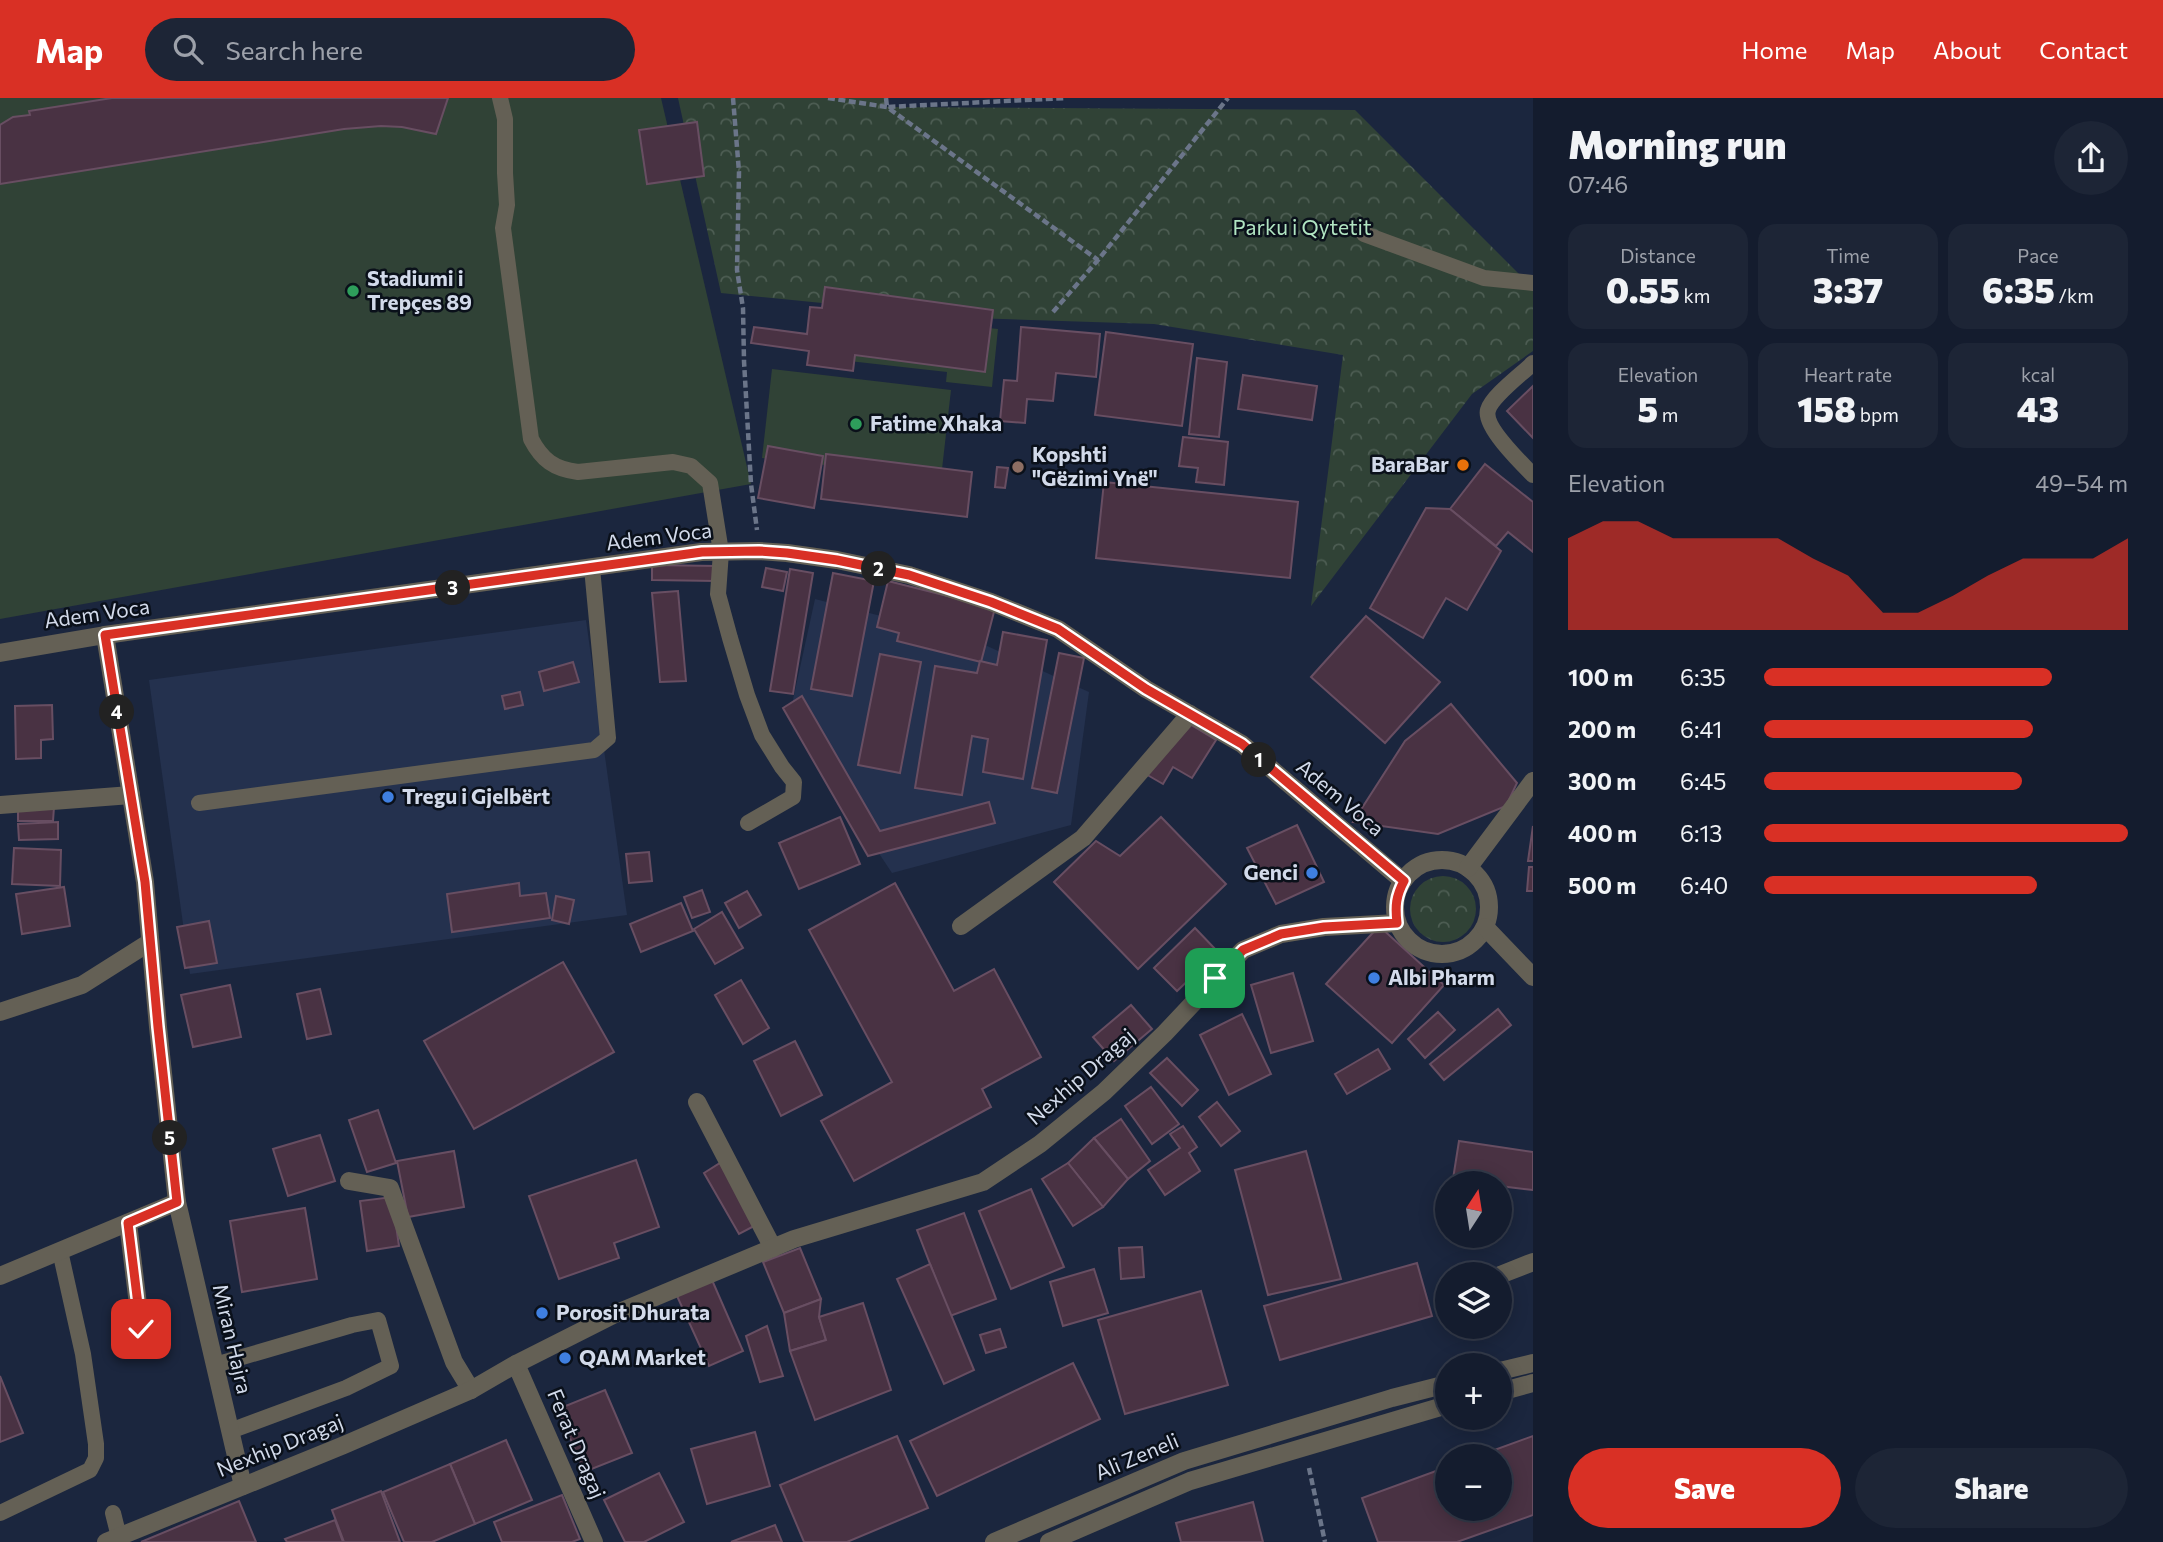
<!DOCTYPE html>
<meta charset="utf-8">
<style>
body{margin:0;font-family:Commissioner,sans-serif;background:#1d2536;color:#f1f3f6;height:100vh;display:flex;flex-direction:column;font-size:26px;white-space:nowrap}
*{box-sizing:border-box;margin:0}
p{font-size:23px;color:#9da1aa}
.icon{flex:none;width:38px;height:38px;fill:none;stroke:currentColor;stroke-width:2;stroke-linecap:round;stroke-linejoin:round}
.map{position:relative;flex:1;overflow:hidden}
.panel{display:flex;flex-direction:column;background:#141c2e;width:630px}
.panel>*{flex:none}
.needle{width:46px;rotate:12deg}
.controls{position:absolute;left:1435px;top:1073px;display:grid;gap:14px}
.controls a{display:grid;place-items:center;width:77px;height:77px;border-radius:50%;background:#141c2e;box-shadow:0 4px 18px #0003,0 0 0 2px #333a4a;font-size:35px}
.pin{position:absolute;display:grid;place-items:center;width:60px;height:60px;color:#fff;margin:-30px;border-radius:14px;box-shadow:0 4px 10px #0006}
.km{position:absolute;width:35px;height:35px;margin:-18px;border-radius:50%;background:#222;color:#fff;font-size:19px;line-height:35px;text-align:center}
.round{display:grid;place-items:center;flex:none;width:74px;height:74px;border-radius:37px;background:#1d2536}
.overview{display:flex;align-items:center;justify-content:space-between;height:119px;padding:0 35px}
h1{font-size:38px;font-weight:800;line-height:52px}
.metrics{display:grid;grid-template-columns:repeat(3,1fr);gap:10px;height:119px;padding:7px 35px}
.metrics div{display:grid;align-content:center;border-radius:18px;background:#1d2536;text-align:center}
.metrics b{font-size:35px;font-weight:800}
.metrics small{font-size:19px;font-weight:400}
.metrics p{font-size:19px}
.chart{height:196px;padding:14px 35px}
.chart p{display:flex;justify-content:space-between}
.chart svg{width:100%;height:126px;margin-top:7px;fill:#d93025;opacity:.7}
.cta{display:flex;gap:14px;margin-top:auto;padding:14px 35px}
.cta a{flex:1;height:80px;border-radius:42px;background:#d93025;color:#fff;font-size:28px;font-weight:800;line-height:80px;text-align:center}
.cta a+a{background:#1d2536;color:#f1f3f6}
ul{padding:0 35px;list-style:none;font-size:23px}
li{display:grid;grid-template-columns:112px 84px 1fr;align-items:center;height:52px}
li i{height:18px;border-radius:9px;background:#d93025}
header{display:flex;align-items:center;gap:42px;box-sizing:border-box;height:98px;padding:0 35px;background:#d93025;color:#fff}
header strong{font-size:33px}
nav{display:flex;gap:38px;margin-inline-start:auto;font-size:24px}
.search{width:490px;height:63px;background:#1d2536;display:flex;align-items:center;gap:18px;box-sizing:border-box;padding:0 24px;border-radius:38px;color:#9da1aa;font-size:26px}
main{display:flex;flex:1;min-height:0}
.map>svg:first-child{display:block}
</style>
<header>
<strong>Map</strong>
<div class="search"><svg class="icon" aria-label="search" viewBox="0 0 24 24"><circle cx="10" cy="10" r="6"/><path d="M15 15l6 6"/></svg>Search here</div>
<nav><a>Home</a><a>Map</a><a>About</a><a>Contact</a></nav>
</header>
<main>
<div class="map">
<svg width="1533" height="1444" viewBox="0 0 1533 1444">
<defs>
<pattern id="park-crowns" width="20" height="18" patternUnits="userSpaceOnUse" patternTransform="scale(1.75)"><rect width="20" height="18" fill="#304236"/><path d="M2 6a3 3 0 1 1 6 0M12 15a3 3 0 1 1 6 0" fill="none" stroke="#4d5d53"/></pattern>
</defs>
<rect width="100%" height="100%" fill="#1b263e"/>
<g fill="#24314e">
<polygon points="815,501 974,542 1089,594 1071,727 892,775 789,620"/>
<polygon points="586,522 627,817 190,876 149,582"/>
</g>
<g fill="#304236">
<polygon points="0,0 661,0 751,386 0,521"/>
<polygon points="845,215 998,231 992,289 946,284 947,274 840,262"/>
<polygon points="772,271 951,292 941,380 762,360"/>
</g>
<g fill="url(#park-crowns)">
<polygon points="678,0 886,0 887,9 1355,12 1533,190 1533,253 1472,296 1311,508 1343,257 1154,226 973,220 721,195"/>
<circle cx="1443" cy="811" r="33"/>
</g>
<g fill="#493243" stroke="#684e62" stroke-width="2">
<polygon points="112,0 448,0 436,36 402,29 381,28 344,31 0,86 0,27 13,19 30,17 29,13"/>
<polygon points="697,24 704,78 647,86 639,32"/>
<polygon points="825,189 993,212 985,274 855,257 853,273 807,267 809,253 751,245 754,229 807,236 810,209 822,210"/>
<polygon points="1021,229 1100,236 1096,279 1056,275 1053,303 1027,301 1025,325 1000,323 1004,282 1017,283"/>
<polygon points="1106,234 1193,246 1182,328 1095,317"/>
<polygon points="1197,260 1227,264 1219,339 1189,336"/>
<polygon points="1243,277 1317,288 1312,322 1238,311"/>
<polygon points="1533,288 1533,340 1507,313"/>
<polygon points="1183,339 1228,344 1224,387 1196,384 1198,370 1179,368"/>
<polygon points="768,348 823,358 814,410 758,400"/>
<polygon points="826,356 972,374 967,419 821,401"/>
<polygon points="1485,366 1533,404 1533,454 1508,434 1496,448 1450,411"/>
<polygon points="997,369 1008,370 1005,390 995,389"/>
<polygon points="1104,384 1298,404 1290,480 1096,460"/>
<polygon points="1426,410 1450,411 1501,453 1467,512 1446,500 1423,540 1370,510"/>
<polygon points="652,467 716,468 716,483 652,482"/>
<polygon points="766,470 787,474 783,493 762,489"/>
<polygon points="790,471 813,475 793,596 770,593"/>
<polygon points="833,475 874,483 852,598 811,591"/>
<polygon points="888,483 995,510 981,564 897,543 899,535 877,529"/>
<polygon points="678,493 686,583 660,584 652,495"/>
<polygon points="1366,518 1440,584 1385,645 1311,579"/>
<polygon points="1003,534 1047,542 1023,681 983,674 988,641 972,638 962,697 915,690 935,568 977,575 980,563 997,567"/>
<polygon points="1059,555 1084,560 1057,695 1032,690"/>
<polygon points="880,556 921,564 900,675 858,667"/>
<polygon points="573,564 579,584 544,593 539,574"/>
<polygon points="520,594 523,607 505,611 502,598"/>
<polygon points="802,598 880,733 989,704 995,725 868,758 783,610"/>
<polygon points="1451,606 1517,685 1506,708 1438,736 1353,724 1405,643"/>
<polygon points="52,607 53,641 41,642 41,660 16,661 15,608"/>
<polygon points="1178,619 1216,642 1192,680 1173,669 1163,686 1144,675"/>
<polygon points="18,709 54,709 53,723 18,723"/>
<polygon points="840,719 860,766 799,791 779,745"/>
<polygon points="1161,719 1226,786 1138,871 1054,784 1096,743 1120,758"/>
<polygon points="58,724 58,741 19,742 18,726"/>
<polygon points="1297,727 1324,784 1276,806 1247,750"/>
<polygon points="1533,728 1533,763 1528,763"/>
<polygon points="14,750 61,752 60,788 12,786"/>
<polygon points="649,754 652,783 629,785 626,756"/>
<polygon points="1529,769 1533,769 1533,793 1527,793"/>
<polygon points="519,785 520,798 546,795 550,820 452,834 447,796"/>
<polygon points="895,785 954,893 994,871 1041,959 982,991 991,1009 854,1083 821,1023 892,984 809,832"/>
<polygon points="64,789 70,828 22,836 16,796"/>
<polygon points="702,792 710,814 692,820 684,799"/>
<polygon points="747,793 761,817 739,830 725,805"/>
<polygon points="556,798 574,802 569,826 552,822"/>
<polygon points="681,805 693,833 641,854 630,826"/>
<polygon points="722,814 743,850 715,866 694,831"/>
<polygon points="209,823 217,865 185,870 177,829"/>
<polygon points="1379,828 1444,887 1392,945 1326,886"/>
<polygon points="1195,830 1218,854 1177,893 1154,870"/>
<polygon points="563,864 614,954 474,1031 424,943"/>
<polygon points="1293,875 1313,943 1271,955 1251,887"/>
<polygon points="741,882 769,930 743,946 715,897"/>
<polygon points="230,887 241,939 193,949 181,897"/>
<polygon points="320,891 331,936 307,941 297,896"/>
<polygon points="1131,907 1152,931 1114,963 1093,939"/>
<polygon points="1498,911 1511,927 1444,982 1430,966"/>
<polygon points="1438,914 1455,932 1425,960 1408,941"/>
<polygon points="1242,916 1271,976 1229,997 1200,937"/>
<polygon points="795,943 822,997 781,1018 754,963"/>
<polygon points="1378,951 1390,971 1347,996 1335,976"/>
<polygon points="1167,960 1198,992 1182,1008 1150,975"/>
<polygon points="1151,989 1179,1026 1152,1046 1125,1008"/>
<polygon points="1217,1004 1240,1033 1221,1048 1199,1019"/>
<polygon points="378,1012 396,1065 367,1074 349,1022"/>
<polygon points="1121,1021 1150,1063 1128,1081 1094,1040"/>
<polygon points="1183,1028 1197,1049 1189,1055 1200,1073 1165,1097 1148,1072 1180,1050 1170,1036"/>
<polygon points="320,1037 335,1083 288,1098 273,1051"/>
<polygon points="1094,1040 1128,1081 1103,1109 1068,1065"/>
<polygon points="1459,1043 1533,1054 1533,1092 1500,1088 1500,1085 1482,1085 1453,1081"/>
<polygon points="454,1053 464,1109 408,1119 397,1063"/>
<polygon points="1306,1053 1341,1181 1268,1197 1235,1072"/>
<polygon points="636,1062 659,1129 614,1145 619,1160 559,1181 529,1098"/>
<polygon points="720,1065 756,1127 739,1136 704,1075"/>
<polygon points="1068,1065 1103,1109 1073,1128 1042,1081"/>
<polygon points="1031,1091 1064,1169 1011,1191 979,1113"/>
<polygon points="392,1099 399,1148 367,1153 360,1103"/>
<polygon points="305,1110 317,1181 242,1194 230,1123"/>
<polygon points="964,1115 996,1201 950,1218 917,1132"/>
<polygon points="1142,1149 1144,1179 1121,1181 1119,1150"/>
<polygon points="800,1150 821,1201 784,1215 763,1164"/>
<polygon points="1417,1165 1432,1218 1280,1262 1264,1208"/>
<polygon points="930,1166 974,1272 944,1286 897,1181"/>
<polygon points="1094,1171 1108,1215 1063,1228 1050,1184"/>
<polygon points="712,1182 743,1253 709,1268 677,1198"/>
<polygon points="1201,1193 1228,1287 1125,1316 1098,1222"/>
<polygon points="821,1201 819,1219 826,1242 790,1253 784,1215"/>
<polygon points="863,1205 891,1292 815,1322 790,1253 826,1242 819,1219"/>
<polygon points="767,1228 783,1278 760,1284 746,1238"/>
<polygon points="1000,1231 1006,1249 986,1255 980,1237"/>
<polygon points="1073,1265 1100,1321 937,1398 910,1343"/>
<polygon points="0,1278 23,1335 0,1344"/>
<polygon points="605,1292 632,1355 584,1374 558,1311"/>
<polygon points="755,1334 770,1388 707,1406 691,1351"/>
<polygon points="897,1338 928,1410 847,1444 804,1444 780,1387"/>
<polygon points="1533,1338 1533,1417 1457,1444 1378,1444 1362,1400 1447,1369 1447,1410 1500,1410 1500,1358 1478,1358"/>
<polygon points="506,1342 532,1402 475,1426 450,1366"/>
<polygon points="450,1366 475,1426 432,1444 404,1444 383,1394"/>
<polygon points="659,1375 684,1424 644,1444 625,1444 604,1402"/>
<polygon points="381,1393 400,1444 344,1444 332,1412"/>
<polygon points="562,1397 580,1441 572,1444 502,1444 494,1424"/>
<polygon points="239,1403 256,1444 141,1444"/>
<polygon points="1253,1404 1263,1444 1181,1444 1176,1425"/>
<polygon points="335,1422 343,1444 287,1444 285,1441"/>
<polygon points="775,1427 782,1444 731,1444"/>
</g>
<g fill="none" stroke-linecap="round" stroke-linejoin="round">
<g stroke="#6b7589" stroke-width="4.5" stroke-dasharray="7 3.5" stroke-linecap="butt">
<polyline points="733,0 739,74 737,172 743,210 744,263 751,386 757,432"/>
<polyline points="828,0 887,9 1098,162"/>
<polyline points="886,0 887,9 1066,0"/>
<polyline points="1053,214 1098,162 1228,0"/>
<polyline points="1309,1370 1325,1444"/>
</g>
<g stroke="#646055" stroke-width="16">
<path d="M 500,0 L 505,21 L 505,75 L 507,107 L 503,130 L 531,341 C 542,362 554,371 578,374 L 673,364 L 691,368 L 710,385 L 721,454 L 718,496 L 730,540 L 747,597 L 762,637 L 782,669 L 794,684 L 793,699 L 748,725"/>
<polyline points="1364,136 1484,180 1533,185"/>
<path d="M 1533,265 C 1522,276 1492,298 1488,312 C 1483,328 1522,366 1533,377"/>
<polyline points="199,705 594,652 608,640 592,470"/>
<polyline points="215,1267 352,1227 378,1222 391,1268 346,1290 230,1333"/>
<polyline points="0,1415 90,1372 96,1360 96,1346 83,1256 60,1153"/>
<polyline points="113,1415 119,1439"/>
</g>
<g stroke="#646055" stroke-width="18">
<polyline points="105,537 145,784 158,929 177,1104 243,1388"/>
<polyline points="0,555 105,537 701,454 759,453 787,455 837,462 909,477 991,504 1058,531 1146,591 1242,646 1403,783"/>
<polyline points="0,707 131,697"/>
<circle cx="1442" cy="809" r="47"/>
<polyline points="1468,770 1533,683"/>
<polyline points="961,828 1083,740 1190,616"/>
<polyline points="1485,829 1533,879"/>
<polyline points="0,914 82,887 150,844"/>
<polyline points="697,1004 773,1150"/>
<polyline points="349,1083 390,1090 454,1264 471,1292"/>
<polyline points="128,1125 141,1231"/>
<polyline points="1500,1177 1533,1164"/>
<polyline points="0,1178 177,1104"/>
<polyline points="516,1266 594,1444"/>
<polyline points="1500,1273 1533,1265"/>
<polyline points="1500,1294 1533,1285"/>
<polyline points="106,1444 344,1347 471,1292 516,1266 617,1215 794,1141 983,1084 1040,1046 1104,994 1165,935 1243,852 1281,836 1324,829 1397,825"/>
<polyline points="994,1444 1184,1363 1392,1300 1447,1286"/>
<polyline points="1049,1444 1190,1383 1447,1307"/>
</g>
</g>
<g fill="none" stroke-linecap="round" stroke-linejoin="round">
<defs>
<path id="route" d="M 141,1231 L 128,1125 L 177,1104 L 158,929 L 145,784 L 105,537 L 702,454 L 759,453 L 787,455 L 837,462 L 909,477 L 991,504 L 1058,531 L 1146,591 L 1242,646 L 1404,783 C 1396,798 1395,808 1397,825 L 1324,829 L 1281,836 L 1243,852 L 1215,880"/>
</defs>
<use href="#route" stroke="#fff" stroke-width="14"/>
<use href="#route" stroke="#d93025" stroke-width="9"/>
</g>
<g fill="#2e9e5b" stroke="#0a101a" stroke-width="2.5">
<circle cx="353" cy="193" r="7"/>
<circle cx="856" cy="326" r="7"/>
</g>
<circle fill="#e8710a" stroke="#0a101a" stroke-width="2.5" cx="1463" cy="367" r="7"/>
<circle fill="#8d6e63" stroke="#0a101a" stroke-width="2.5" cx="1018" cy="369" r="7"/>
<g fill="#3f7fe0" stroke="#0a101a" stroke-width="2.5">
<circle cx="388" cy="699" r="7"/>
<circle cx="1312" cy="775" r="7"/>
<circle cx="1374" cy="880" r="7"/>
<circle cx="542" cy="1215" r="7"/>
<circle cx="565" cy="1260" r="7"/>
</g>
<g text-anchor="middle" stroke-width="5" stroke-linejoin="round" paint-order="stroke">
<g font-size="21" fill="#b1e5c2" stroke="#0a101a">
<text x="1302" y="137">Parku i Qytetit</text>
</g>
<g font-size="21" font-weight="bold" fill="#d2daea" stroke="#0a101a" text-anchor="start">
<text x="367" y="188">Stadiumi i<tspan x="367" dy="24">Trepçes 89</tspan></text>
<text x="870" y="333">Fatime Xhaka</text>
<text x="1032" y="364">Kopshti<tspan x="1032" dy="24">"Gëzimi Ynë"</tspan></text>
<text x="1449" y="374" text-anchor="end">BaraBar</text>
<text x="402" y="706">Tregu i Gjelbërt</text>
<text x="1298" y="782" text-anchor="end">Genci</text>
<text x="1388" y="887">Albi Pharm</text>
<text x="556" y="1222">Porosit Dhurata</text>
<text x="579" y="1267">QAM Market</text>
</g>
<g font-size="21" fill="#d2daea" stroke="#0a101a">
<text transform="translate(659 439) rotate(-7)" y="7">Adem Voca</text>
<text transform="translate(97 516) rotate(-8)" y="7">Adem Voca</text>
<text transform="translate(1340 700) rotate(40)" y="7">Adem Voca</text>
<text transform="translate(1081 979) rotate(-41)" y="7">Nexhip Dragaj</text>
<text transform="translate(232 1241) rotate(77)" y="7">Miran Hajra</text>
<text transform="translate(576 1346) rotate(67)" y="7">Ferat Dragaj</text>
<text transform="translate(280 1348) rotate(-22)" y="7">Nexhip Dragaj</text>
<text transform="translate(1137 1359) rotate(-23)" y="7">Ali Zeneli</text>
</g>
</g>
</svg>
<div class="controls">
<a><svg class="needle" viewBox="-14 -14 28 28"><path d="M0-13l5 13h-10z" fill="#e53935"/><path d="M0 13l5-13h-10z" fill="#9da1aa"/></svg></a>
<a><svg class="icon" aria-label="layers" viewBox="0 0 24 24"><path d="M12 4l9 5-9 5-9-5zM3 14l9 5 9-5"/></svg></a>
<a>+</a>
<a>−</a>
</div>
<div class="pin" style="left:1215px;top:880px;background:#1e9e55"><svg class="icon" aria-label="arrive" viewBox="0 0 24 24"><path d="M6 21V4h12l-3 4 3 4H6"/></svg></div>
<div class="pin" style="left:141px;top:1231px;background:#d93025"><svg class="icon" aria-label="check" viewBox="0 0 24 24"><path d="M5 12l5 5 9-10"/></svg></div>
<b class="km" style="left:1259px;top:662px">1</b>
<b class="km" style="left:879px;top:471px">2</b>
<b class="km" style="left:453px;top:490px">3</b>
<b class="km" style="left:117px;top:614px">4</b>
<b class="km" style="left:170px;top:1040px">5</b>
</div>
<section class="panel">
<div class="overview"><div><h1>Morning run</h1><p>07:46</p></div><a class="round"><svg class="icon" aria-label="share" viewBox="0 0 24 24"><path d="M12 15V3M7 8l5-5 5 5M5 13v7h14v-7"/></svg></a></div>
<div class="metrics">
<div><p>Distance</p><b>0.55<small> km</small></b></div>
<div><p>Time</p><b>3:37</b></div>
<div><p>Pace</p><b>6:35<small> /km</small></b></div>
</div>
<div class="metrics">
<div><p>Elevation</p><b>5<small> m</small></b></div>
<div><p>Heart rate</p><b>158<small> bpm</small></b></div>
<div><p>kcal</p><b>43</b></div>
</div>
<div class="chart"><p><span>Elevation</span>49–54 m</p>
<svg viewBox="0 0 160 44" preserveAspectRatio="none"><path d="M0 44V12L10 6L20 6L30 12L40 12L50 12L60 12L70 19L80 25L90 38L100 38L110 32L120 25L130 19L140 19L150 19L160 12V44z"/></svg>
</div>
<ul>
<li><b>100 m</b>6:35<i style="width:79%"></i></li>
<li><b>200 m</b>6:41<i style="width:74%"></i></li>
<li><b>300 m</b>6:45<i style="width:71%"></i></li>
<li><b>400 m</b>6:13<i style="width:100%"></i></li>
<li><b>500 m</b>6:40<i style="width:75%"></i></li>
</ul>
<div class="cta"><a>Save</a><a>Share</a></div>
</section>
</main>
